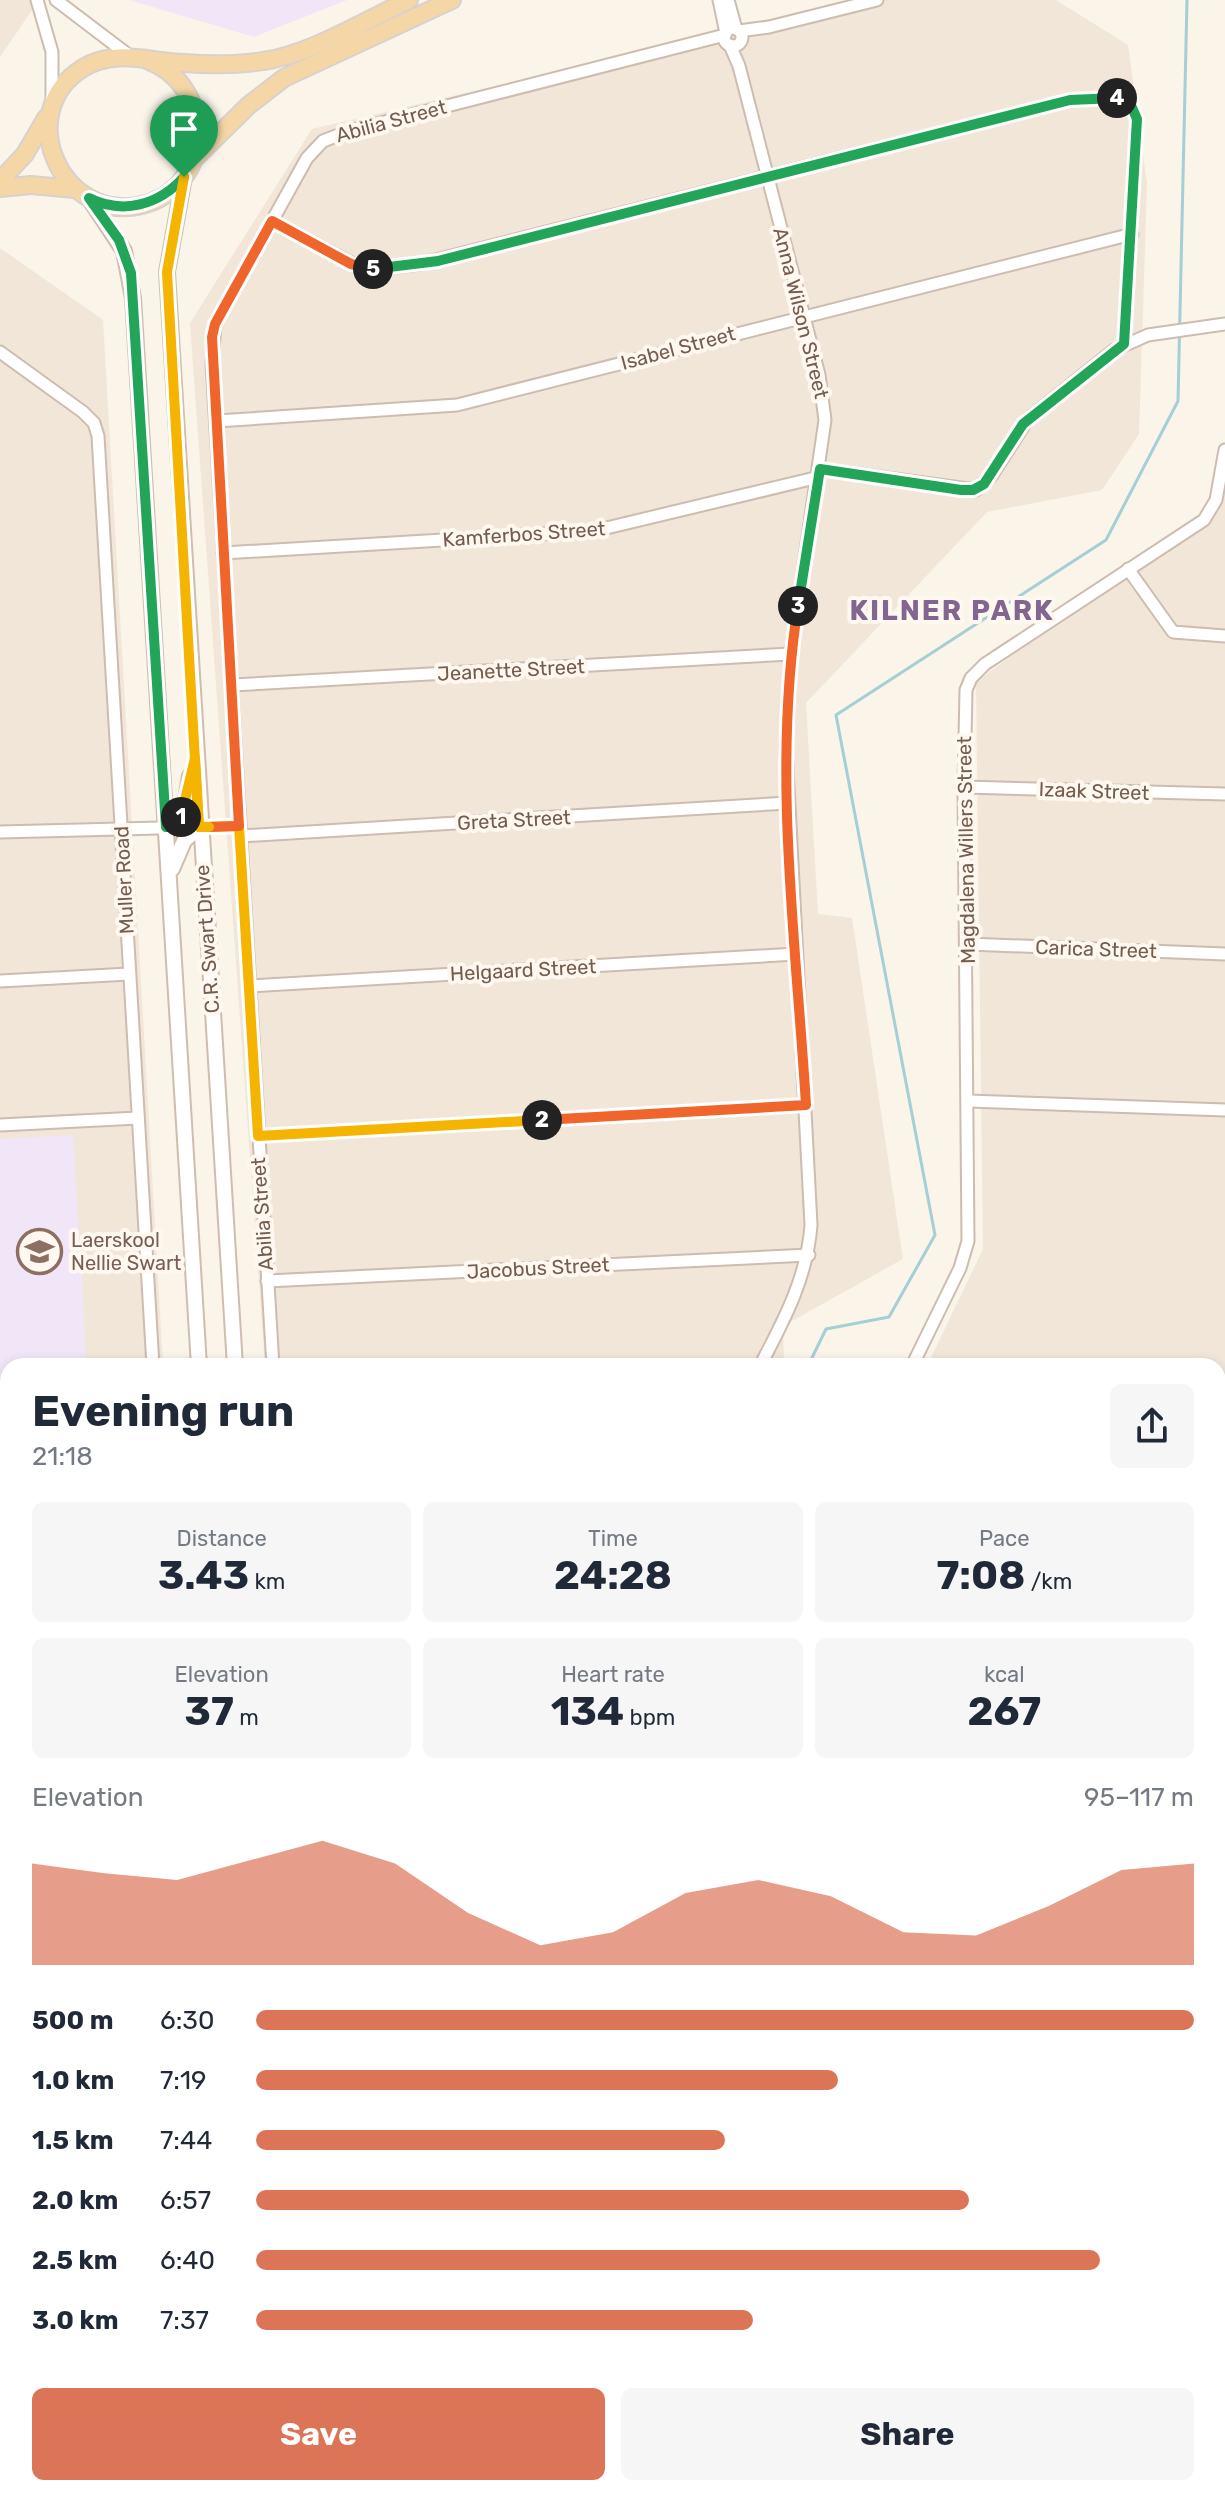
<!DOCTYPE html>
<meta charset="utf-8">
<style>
body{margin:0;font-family:Rubik,sans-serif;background:#f6f6f7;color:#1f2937;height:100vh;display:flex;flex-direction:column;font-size:30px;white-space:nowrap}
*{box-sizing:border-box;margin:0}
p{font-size:26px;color:#747a83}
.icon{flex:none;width:44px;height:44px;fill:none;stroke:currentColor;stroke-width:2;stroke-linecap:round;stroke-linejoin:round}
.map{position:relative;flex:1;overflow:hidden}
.side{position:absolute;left:0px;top:1358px;width:1226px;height:1138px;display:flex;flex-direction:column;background:#fff;border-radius:24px 24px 0 0;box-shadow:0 4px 12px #0003}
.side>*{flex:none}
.pin{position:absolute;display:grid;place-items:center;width:68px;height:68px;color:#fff;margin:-82px -34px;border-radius:50% 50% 50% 0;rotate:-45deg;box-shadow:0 0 8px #0007}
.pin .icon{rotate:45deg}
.km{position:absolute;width:40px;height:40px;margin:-20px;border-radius:50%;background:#222;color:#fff;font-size:22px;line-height:40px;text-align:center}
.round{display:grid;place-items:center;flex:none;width:84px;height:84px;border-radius:12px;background:#f6f6f7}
.overview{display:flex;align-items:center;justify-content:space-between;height:136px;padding:0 32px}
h1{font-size:44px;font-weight:700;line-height:60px}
.figures{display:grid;grid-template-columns:repeat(3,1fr);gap:12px;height:136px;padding:8px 32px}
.figures div{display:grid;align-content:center;border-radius:12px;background:#f6f6f7;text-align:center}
.figures b{font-size:40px;font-weight:700}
.figures small{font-size:22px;font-weight:400}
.figures p{font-size:22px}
.chart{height:224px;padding:16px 32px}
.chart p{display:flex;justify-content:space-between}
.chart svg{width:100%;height:144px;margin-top:8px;fill:#dc7558;opacity:.7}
.button{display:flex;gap:16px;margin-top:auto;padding:16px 32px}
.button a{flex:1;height:92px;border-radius:12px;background:#dc7558;color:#fff;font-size:32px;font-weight:700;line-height:92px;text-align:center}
.button a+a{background:#f6f6f7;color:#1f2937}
ul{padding:0 32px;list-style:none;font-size:26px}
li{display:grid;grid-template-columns:128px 96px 1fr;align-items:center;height:60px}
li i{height:20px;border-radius:10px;background:#dc7558}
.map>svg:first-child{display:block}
</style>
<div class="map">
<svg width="1225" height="2495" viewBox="0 0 1225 2495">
<rect width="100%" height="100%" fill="#fbf4e9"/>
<g fill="#f2e6d8">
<polygon points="0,0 39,0 0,57"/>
<polygon points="861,0 1056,0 1128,45 1147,184 1139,434 1102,490 987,512 806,703 818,914 852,918 903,1259 783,1326 784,1366 265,1366 190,323 312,129"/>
<polygon points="0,248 103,320 163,1366 8,1366 8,1913 0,1911"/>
<polygon points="1225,443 1225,2251 1218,2249 1218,1366 927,1366 983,1249 976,682 1222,499"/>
<polygon points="0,2158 8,2165 8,2488 238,2488 238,2495 0,2495"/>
<polygon points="347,2488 785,2488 783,2495 347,2495"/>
</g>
<g fill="#f1e6f8">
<polygon points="129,0 347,0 254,37"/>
<polygon points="73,1135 87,1366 8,1366 8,1404 0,1404 0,1139"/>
<polygon points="0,1966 8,1968 8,2160 0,2157"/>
</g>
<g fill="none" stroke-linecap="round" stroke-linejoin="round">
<g stroke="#a6ced5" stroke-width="3">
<polyline points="808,1366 826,1329 889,1317 935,1235 836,715 1106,540 1178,401 1187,0"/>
<polyline points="908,2488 910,2495"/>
</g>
<defs>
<g id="street">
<polyline points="37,0 52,52 52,103"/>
<polyline points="56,0 131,57"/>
<polyline points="719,0 726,33"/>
<polyline points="728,0 736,29"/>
<circle cx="733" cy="37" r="9"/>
<polyline points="739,31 769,27 877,0"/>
<path d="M 730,45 L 739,66 L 819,375 L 825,420 L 791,654 L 786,748 L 811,1225 C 807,1278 784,1320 760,1366"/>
<polyline points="272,221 357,266 377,269 420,264 1070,100 1115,98 1130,103 1137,119 1124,344"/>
<polyline points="0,352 83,412 94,423 98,436 153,1366"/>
<polyline points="217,421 457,405 1132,234"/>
<polyline points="820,469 976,490 992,475 1028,419 1114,350 1148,335 1225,324"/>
<polyline points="223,553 594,531 819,477"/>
<polyline points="1128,569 1173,632 1225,636"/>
<polyline points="232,685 791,654"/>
<polyline points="964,787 1225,794"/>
<polyline points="0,832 239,826"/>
<polyline points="240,836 788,803"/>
<polyline points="968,944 1225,954"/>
<polyline points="0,981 129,974"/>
<polyline points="249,986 796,954"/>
<polyline points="969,1101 1225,1110"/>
<polyline points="0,1125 138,1118"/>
<polyline points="258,1136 806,1105"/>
<polyline points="267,1281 809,1255"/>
<polyline points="273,1366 212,364 215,324 307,158 323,141 349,131 725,35"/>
<polyline points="912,1366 960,1268 968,1241 964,787 966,690 971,678 985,664 1204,520 1216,500 1225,450"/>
<polyline points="0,1420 8,1419"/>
<polyline points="1218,1491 1225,1492"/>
<polyline points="1218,1534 1225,1534"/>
<polyline points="0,1564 8,1564"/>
<polyline points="1218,1672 1225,1673"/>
<polyline points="0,1747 8,1741"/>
<polyline points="1218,1809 1225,1810"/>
<polyline points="0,1922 8,1923"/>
<polyline points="1218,1952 1225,1952"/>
<polyline points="1218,2086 1225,2086"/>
<polyline points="0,2174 8,2176"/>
<polyline points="1218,2228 1225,2229"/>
<polyline points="1218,2317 1225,2319"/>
<polyline points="0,2369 8,2368"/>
<polyline points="66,2488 67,2495"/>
<polyline points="229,2488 229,2495"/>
<polyline points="337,2488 337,2495"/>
<polyline points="1054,2488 1098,2495"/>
<polyline points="786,2495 787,2488"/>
<polyline points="966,2495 967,2488"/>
</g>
<g id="secondary">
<polyline points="184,177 167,272 235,1366"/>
<polyline points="89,198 124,251 133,298 199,1366"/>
<polyline points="166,827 184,813 190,776"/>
<polyline points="172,869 184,841 199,827"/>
<polyline points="266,2488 267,2495"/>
<polyline points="298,2488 298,2495"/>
</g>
<g id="primary">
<path d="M 147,60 C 215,85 216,186 142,205 C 61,224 12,112 83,68 C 115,48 149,62 184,63 C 210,65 238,65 263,61 C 309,55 366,20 409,0"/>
<polyline points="194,159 249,105 284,78 452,0"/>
<polyline points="0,181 25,154 46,118"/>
<polyline points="0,188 31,185 75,189"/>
</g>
</defs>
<use href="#street" stroke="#cdbcb0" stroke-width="15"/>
<use href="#secondary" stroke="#cfbdad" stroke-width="18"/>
<use href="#primary" stroke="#d8d1cd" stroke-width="20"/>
<use href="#street" stroke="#fff" stroke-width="11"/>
<use href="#secondary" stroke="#fff" stroke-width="14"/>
<use href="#primary" stroke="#f5d7a7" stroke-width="16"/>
<defs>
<g id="rail">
<polyline points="0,1954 8,1956"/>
<polyline points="1218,2271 1225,2273"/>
</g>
</defs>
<use href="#rail" stroke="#b7a8c5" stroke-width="6"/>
<use href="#rail" stroke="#fef8f0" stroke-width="3" stroke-dasharray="9" stroke-linecap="butt"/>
</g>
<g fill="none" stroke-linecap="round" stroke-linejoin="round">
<defs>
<path id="split-1" d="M 181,817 L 166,827 L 131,273 L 119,240 L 89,198 C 123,215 159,205 184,177"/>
<polyline id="split-2" points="181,817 195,758 199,827 239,826 258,1136 542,1120"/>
<path id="split-3" d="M 542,1120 L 806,1105 C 796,940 772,770 798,606"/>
<polyline id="split-4" points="798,606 820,469 961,490 973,490 984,484 1023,424 1124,344 1137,119 1130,103 1117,98"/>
<polyline id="split-5" points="373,269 438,261 1070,100 1117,98"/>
<polyline id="split-6" points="209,827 239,826 212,337 215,324 272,221 351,264 373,269"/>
<polyline id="split-7" points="184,177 167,272 198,813 199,827 209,827"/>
</defs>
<use href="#split-1" stroke="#fff" stroke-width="16"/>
<use href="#split-2" stroke="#fff" stroke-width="16"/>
<use href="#split-3" stroke="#fff" stroke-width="16"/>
<use href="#split-4" stroke="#fff" stroke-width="16"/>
<use href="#split-5" stroke="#fff" stroke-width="16"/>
<use href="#split-6" stroke="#fff" stroke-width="16"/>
<use href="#split-7" stroke="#fff" stroke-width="16"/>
<use href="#split-1" stroke="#22a559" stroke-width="10"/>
<use href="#split-2" stroke="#f5b400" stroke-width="10"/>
<use href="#split-3" stroke="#f0652b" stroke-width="10"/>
<use href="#split-4" stroke="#22a559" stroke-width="10"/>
<use href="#split-5" stroke="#22a559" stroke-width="10"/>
<use href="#split-6" stroke="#f0652b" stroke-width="10"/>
<use href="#split-7" stroke="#f5b400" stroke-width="10"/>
</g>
<defs>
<symbol id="school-ring" viewBox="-11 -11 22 22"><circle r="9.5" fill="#fef8f0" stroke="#8d6e63" stroke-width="1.5"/><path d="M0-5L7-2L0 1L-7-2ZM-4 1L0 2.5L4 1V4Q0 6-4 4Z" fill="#8d6e63"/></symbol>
</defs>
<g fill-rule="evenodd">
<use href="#school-ring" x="14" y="1226" width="51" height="51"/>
</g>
<g text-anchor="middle" stroke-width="8" stroke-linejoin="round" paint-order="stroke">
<g font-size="20" fill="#745c4e" stroke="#fef8f0">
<text transform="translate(391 121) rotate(-15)" y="7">Abilia Street</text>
<text transform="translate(801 313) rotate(76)" y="7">Anna Wilson Street</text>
<text transform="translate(678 348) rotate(-15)" y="7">Isabel Street</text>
<text transform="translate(524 534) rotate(-4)" y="7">Kamferbos Street</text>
<text transform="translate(511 670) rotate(-3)" y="7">Jeanette Street</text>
<text transform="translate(1094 791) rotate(2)" y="7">Izaak Street</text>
<text transform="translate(514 820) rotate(-3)" y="7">Greta Street</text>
<text transform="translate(966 850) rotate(-91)" y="7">Magdalena Willers Street</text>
<text transform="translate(124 880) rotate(-93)" y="7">Muller Road</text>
<text transform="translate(207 939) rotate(-94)" y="7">C.R. Swart Drive</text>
<text transform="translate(1096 949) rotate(2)" y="7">Carica Street</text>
<text transform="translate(523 970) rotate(-3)" y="7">Helgaard Street</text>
<text transform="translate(262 1214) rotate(-94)" y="7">Abilia Street</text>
<text transform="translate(538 1268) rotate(-3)" y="7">Jacobus Street</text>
</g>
<g font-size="20" fill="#785e54" stroke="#fef8f0" text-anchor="start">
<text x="71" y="1247">Laerskool<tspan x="71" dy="23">Nellie Swart</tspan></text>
</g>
<g font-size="28" font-weight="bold" letter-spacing="2" fill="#826690" stroke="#fef8f0">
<text x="952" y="620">KILNER PARK</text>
</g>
</g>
</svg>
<div class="pin" style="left:184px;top:177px;background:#1e9e55"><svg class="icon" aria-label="arrive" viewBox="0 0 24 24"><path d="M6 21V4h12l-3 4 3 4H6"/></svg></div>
<b class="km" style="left:181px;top:817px">1</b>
<b class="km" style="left:542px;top:1120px">2</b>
<b class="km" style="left:798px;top:606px">3</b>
<b class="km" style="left:1117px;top:98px">4</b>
<b class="km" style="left:373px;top:269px">5</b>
<section class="side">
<div class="overview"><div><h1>Evening run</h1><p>21:18</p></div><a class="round"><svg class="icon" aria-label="share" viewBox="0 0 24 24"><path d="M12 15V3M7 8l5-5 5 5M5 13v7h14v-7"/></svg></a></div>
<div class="figures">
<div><p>Distance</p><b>3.43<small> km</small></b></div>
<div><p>Time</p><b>24:28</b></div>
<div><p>Pace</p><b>7:08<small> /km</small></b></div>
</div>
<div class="figures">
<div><p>Elevation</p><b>37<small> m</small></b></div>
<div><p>Heart rate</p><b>134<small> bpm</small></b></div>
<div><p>kcal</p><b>267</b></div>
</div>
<div class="chart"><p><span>Elevation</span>95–117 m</p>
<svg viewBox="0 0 160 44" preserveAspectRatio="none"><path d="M0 44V13L10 16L20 18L30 12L40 6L50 13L60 28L70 38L80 34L90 22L100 18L110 23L120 34L130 35L140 26L150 15L160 13V44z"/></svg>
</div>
<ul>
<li><b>500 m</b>6:30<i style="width:100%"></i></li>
<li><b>1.0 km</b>7:19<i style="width:62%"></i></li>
<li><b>1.5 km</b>7:44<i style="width:50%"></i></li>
<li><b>2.0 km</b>6:57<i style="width:76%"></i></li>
<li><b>2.5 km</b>6:40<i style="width:90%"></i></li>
<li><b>3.0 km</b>7:37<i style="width:53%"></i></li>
</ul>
<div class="button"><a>Save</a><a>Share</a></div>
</section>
</div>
